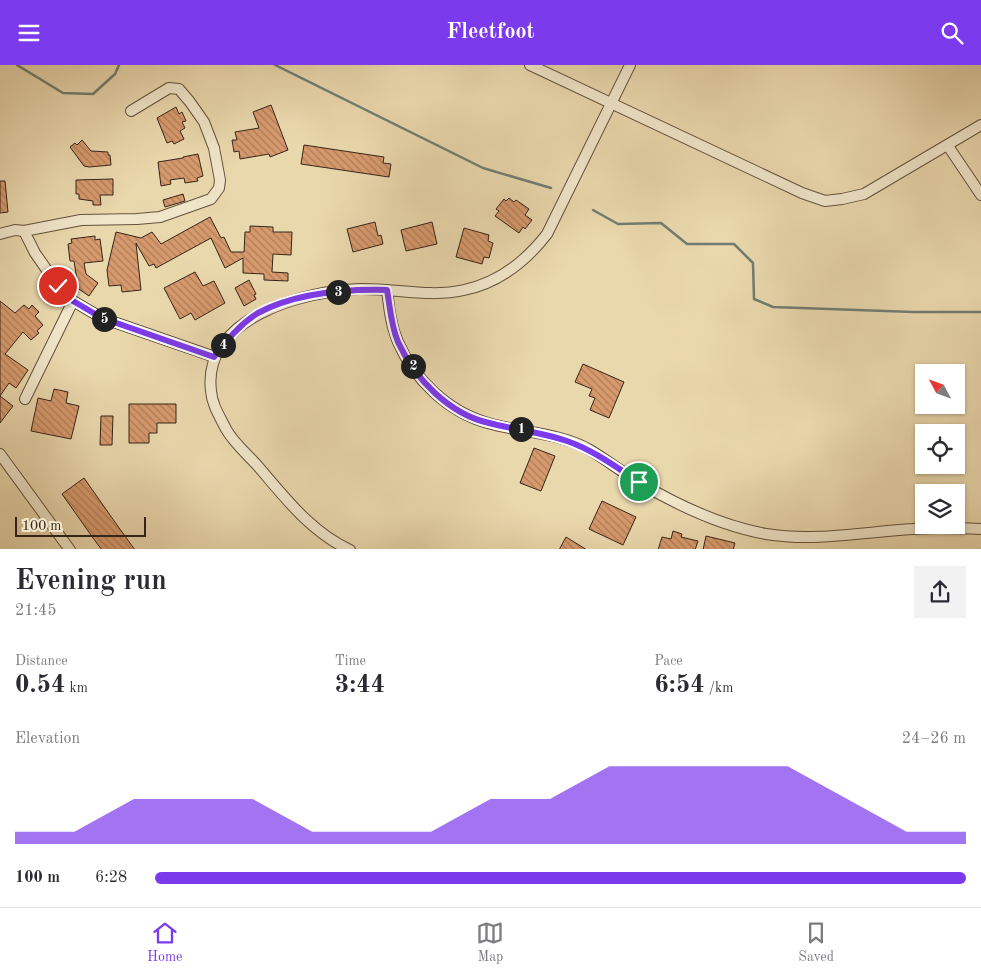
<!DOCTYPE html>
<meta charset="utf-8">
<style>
body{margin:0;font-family:"Old Standard TT",serif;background:#f2f2f3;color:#2b2b33;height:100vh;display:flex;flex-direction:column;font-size:19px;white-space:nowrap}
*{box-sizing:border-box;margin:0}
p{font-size:16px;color:#7c7c81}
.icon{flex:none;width:28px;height:28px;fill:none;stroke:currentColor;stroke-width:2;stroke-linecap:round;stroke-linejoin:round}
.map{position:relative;height:484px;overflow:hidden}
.details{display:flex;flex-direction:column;background:#fff;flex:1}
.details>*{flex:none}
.needle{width:32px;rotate:311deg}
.tools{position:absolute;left:915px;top:299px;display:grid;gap:10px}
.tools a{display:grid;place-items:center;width:50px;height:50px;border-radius:0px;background:#fff;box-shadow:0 1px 4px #0004;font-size:25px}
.scale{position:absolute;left:15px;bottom:12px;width:131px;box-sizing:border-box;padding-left:5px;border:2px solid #362419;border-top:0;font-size:14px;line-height:18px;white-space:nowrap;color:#362419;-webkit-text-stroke:4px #f1e6ca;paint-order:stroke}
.pin{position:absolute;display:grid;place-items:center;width:42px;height:42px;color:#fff;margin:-21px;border:2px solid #fff;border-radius:50%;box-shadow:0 1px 5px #0007}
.km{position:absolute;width:25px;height:25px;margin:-12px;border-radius:50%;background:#222;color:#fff;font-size:14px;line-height:25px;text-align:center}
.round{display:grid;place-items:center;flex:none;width:52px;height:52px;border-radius:0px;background:#f2f2f3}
.headline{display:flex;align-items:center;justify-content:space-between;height:85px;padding:0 15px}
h1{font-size:28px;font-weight:800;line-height:38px}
.figures{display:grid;grid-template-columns:repeat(3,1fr);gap:8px;height:85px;padding:5px 15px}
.figures div{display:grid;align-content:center}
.figures b{font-size:25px;font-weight:800}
.figures small{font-size:14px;font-weight:400}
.figures p{font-size:14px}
.chart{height:140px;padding:10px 15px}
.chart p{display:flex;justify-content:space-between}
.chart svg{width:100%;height:90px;margin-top:5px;fill:#7c3aed;opacity:.7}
ul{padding:0 15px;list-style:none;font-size:16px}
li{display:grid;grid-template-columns:80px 60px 1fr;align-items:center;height:38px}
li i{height:12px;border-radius:6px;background:#7c3aed}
header{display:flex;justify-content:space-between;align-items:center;height:65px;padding:0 15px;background:#7c3aed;color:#fff;font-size:22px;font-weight:800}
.dock{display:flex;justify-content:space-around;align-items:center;height:70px;border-top:1px solid #e1e1e2;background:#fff;font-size:14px;color:#7c7c81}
.dock a{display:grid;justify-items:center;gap:2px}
.dock .selected{color:#7c3aed}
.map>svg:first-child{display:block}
</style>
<header><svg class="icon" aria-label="menu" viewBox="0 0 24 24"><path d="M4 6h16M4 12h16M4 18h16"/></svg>Fleetfoot<svg class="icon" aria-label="search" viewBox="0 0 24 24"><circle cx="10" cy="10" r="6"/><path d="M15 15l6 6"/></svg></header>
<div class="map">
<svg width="981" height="485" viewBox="0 0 981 485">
<defs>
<pattern id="building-back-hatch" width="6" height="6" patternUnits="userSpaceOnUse" patternTransform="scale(1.25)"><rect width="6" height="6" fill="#d79a6d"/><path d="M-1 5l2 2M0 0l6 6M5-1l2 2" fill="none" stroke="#af7d59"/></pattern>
</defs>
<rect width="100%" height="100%" fill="#ead8ad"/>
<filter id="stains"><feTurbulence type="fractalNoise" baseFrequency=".004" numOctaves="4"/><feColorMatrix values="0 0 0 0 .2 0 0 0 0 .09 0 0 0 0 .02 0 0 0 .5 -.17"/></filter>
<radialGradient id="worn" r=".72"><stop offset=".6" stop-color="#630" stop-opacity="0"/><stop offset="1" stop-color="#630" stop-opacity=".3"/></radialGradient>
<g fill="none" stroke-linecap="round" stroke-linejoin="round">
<g stroke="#717d73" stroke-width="2.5">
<polyline points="17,0 63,28 93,29 115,9 119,0"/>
<polyline points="275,0 483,103 551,123"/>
<polyline points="593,145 618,159 661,158 687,179 734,179 753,198 754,234 773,242 913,247 981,247"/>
</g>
</g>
<g fill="url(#building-back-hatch)" stroke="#362419">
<polygon points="271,40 288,85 270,92 269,89 240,94 239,86 234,87 232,75 237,75 235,67 259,63 253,47"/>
<polygon points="176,42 179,49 182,47 186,56 182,57 185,63 180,66 184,74 174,79 172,76 167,78 157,53"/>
<polygon points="82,75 91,86 108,87 108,90 110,90 111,100 89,102 84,101 70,82 75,78 77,80"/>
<polygon points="304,80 384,92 383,98 391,99 389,112 301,99"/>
<polygon points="198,89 203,111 197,113 198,116 185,118 184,113 170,115 171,119 161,121 158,97 183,93 183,92"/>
<polygon points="113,114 113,130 100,130 101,140 93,140 93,136 79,134 79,129 76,129 76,115"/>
<polygon points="0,116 5,116 8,147 0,148"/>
<polygon points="183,129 185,136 165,142 163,135"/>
<polygon points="509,133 514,137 516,135 529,144 525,150 532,155 525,164 523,162 519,168 495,151 499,146 496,144 504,134 506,136"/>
<polygon points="210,152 221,173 224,172 231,187 244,187 245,167 250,167 250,161 273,162 273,167 292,167 291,190 273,189 272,207 288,208 288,216 264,215 264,209 243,208 243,193 225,203 211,173 156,203 154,199 149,201 136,178 141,225 122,227 121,220 109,221 107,205 116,167 141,173 152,167 161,179"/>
<polygon points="375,157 378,171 381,170 383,179 353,187 347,164"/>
<polygon points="432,157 437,179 406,186 401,165"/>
<polygon points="464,163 489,170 488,176 493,178 489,193 484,192 482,199 456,192"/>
<polygon points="95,171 95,175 100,174 103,196 84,198 86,209 98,218 89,231 73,220 77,215 74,196 70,196 68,179 72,178 71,174"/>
<polygon points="195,207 203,221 214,216 225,238 195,255 191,248 180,254 164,223"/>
<polygon points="249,215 256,229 254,230 256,234 244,241 235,223"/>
<polygon points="0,236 15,248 24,240 29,244 32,240 39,247 35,251 43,260 37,266 39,268 31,275 23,267 5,289 28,305 16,323 9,318 0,331"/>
<polygon points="583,299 624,317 609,353 590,345 595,333 589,331 592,324 575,317"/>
<polygon points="54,324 68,327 66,338 79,341 71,374 31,366 38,333 51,336"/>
<polygon points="0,331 13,341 0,358"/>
<polygon points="129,339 176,339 176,358 157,358 157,368 149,368 149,378 129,378"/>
<polygon points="101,351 113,351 112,380 100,380"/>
<polygon points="534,383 555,391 541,426 520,418"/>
<polygon points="84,413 117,460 135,485 102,485 93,473 62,429"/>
<polygon points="602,436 636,452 623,480 589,464"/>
<polygon points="673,466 682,469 681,472 698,476 695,485 658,485 662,472 671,474"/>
<polygon points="706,471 735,478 733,485 703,485"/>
<polygon points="566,472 587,485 559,485"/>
</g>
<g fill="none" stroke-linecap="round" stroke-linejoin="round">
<defs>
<g id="minor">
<polyline points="530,0 802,128 825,136 842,134 864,129 981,60"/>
<polyline points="948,81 981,130"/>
<polyline points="24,166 35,188 58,221 73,236 102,253 215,292"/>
<polyline points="0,169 15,165 24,166 81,155 137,154 160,152 211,134 219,123 220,115 214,83 204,57 190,37 179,24 169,23 131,46"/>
<path d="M 387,225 C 389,242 391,261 398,277 C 414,314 448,347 488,358 C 521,368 559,367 590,385 C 607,395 623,408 640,418 C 679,441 722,461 766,469 C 815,477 864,467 913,464 C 935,462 959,463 981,464"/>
<polyline points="25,334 73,236"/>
<polyline points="0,389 70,485"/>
<path d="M 350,485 C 310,467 284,431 256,399 C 246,388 233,377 226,364 C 220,352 212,340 211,326 C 202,253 303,226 359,224 C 394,223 429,233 464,225 C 498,218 526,196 547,169 L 630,0"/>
</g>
</defs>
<use href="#minor" stroke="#63513e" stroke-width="12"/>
<use href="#minor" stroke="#f1e6ca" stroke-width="10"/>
</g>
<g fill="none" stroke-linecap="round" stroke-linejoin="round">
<defs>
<path id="route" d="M 58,221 L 73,236 L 102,253 L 214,292 C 227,275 240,259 258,248 C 296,228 344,224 387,225 C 390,242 391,261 398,277 C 415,314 449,349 489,358 C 515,365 541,367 567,376 C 593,385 616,402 639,417"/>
</defs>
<use href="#route" stroke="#fff" stroke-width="10"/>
<use href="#route" stroke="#7c3aed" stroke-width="6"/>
</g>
<rect width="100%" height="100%" filter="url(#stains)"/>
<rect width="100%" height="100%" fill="url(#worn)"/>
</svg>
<div class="tools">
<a><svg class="needle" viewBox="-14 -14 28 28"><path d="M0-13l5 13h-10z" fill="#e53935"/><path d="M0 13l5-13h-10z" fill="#7c7c81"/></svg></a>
<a><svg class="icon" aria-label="locate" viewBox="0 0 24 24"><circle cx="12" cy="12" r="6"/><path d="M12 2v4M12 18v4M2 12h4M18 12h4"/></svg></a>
<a><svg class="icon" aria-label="layers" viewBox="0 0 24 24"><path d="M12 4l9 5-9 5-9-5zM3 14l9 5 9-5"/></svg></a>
</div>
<div class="scale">100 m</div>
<div class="pin" style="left:639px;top:417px;background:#1e9e55"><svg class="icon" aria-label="arrive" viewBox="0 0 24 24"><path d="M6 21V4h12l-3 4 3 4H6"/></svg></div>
<div class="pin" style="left:58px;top:221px;background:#d93025"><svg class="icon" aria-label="check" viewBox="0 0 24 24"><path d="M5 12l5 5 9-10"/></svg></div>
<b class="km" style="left:521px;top:364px">1</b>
<b class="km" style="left:413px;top:301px">2</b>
<b class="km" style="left:338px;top:227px">3</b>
<b class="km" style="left:223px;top:280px">4</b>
<b class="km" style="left:104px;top:254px">5</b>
</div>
<section class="details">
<div class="headline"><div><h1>Evening run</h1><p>21:45</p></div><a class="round"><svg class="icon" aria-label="share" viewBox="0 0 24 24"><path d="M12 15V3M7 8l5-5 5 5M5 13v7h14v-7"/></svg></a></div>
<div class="figures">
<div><p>Distance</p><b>0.54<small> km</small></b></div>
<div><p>Time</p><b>3:44</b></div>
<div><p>Pace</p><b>6:54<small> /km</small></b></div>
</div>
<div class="chart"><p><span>Elevation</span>24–26 m</p>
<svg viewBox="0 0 160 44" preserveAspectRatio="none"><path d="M0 44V38L10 38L20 22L30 22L40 22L50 38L60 38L70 38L80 22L90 22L100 6L110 6L120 6L130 6L140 22L150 38L160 38V44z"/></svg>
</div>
<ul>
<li><b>100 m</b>6:28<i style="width:100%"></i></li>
</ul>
</section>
<nav class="dock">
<a class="selected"><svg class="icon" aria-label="home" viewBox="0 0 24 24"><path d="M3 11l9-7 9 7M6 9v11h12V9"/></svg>Home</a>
<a><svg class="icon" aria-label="map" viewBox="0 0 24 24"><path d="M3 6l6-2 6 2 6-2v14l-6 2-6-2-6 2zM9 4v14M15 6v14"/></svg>Map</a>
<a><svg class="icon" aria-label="saved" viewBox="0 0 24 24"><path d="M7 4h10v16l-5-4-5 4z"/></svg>Saved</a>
</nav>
